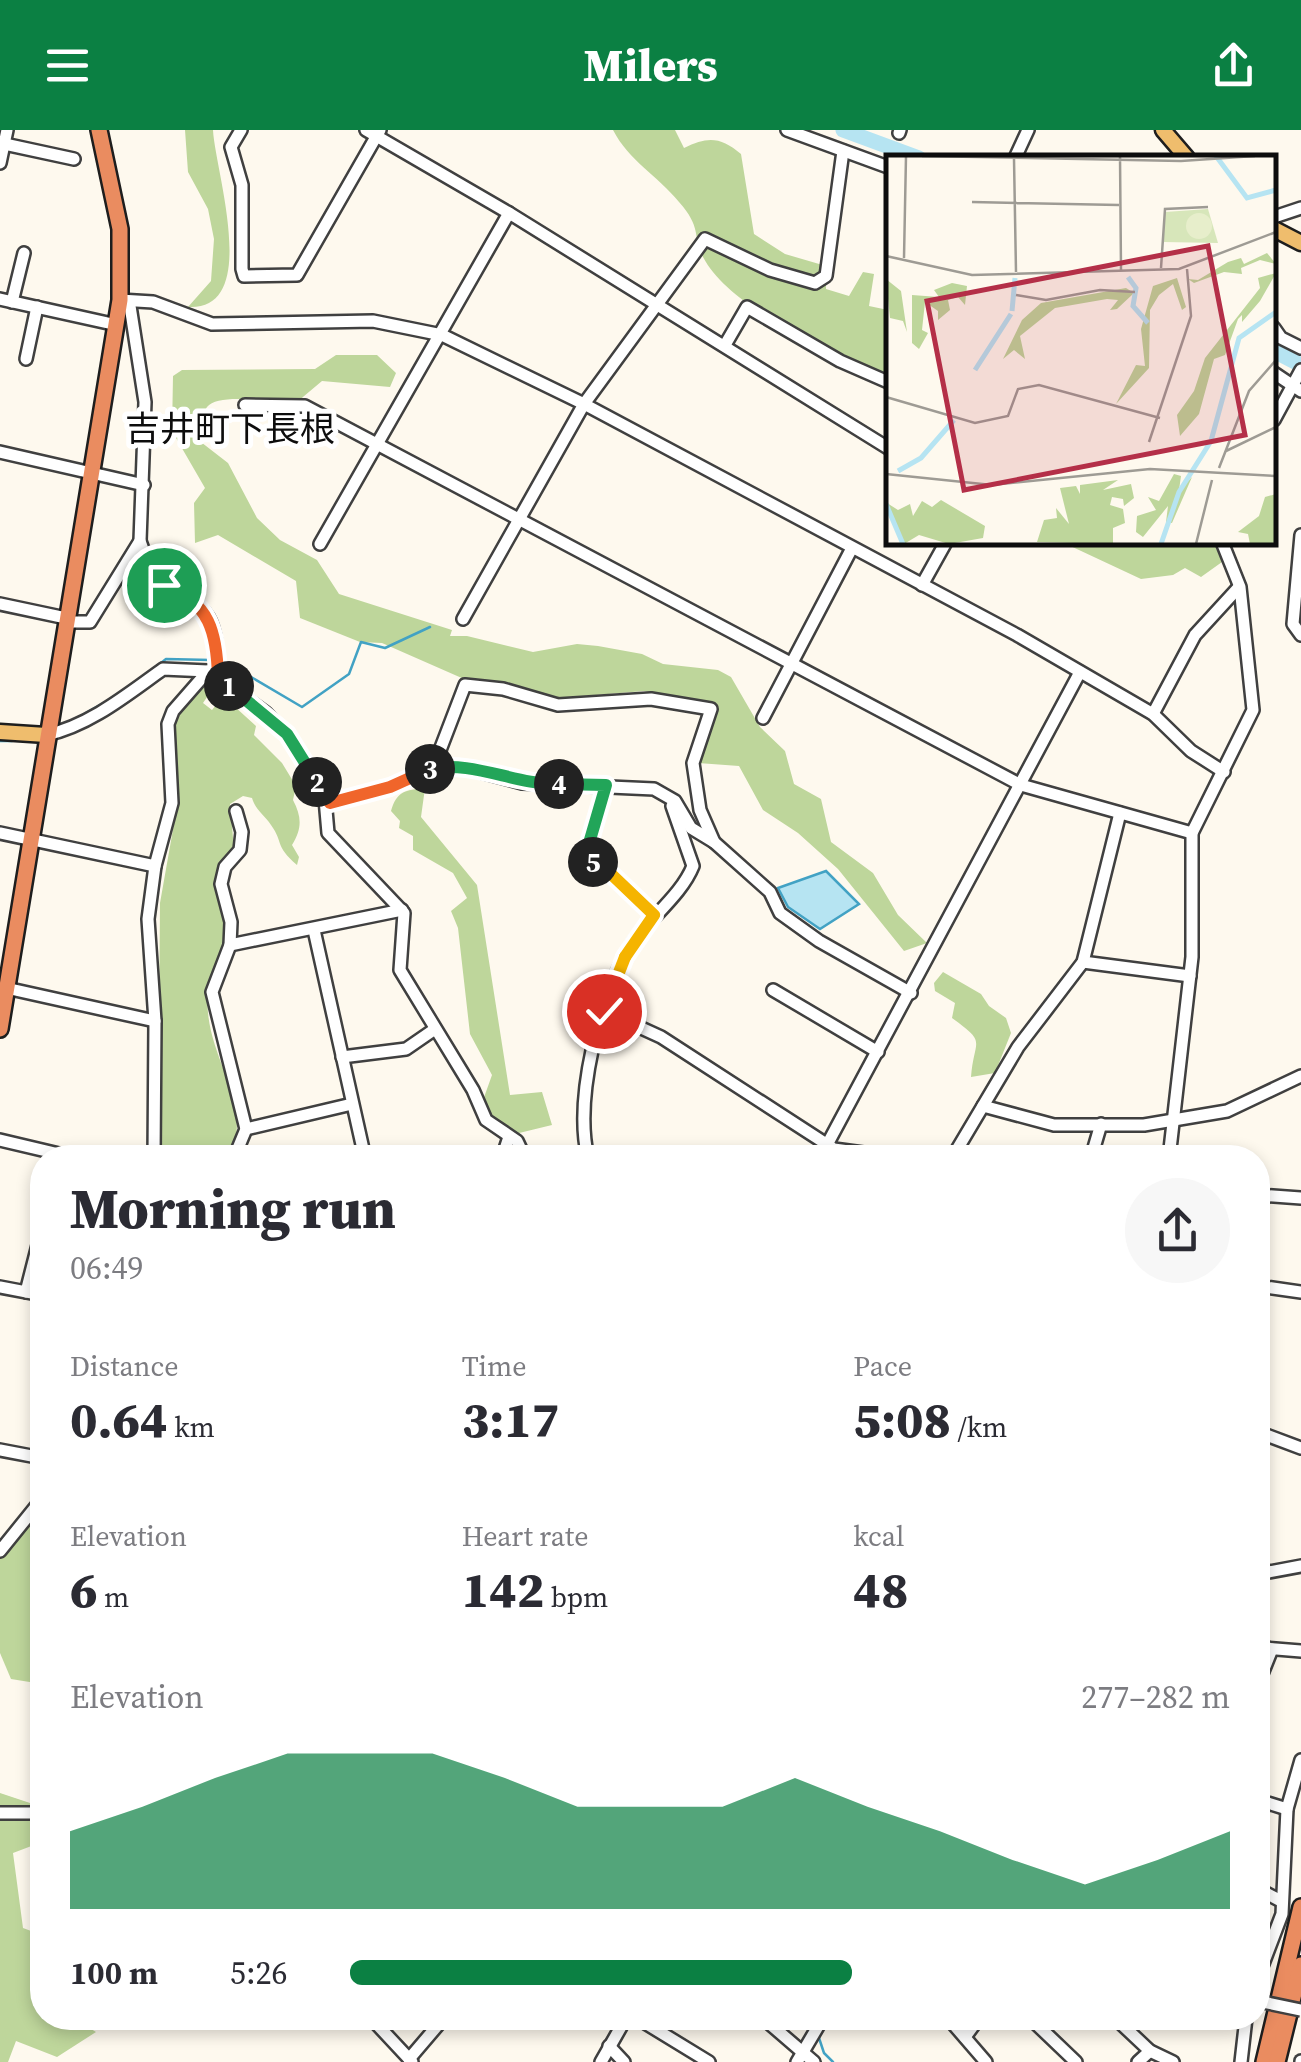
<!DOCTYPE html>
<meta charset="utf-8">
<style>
body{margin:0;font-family:"Source Serif 4","Noto Sans JP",serif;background:#f7f7f7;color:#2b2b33;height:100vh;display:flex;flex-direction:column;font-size:38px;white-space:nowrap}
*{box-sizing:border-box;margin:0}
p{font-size:32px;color:#7c7c81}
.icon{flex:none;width:55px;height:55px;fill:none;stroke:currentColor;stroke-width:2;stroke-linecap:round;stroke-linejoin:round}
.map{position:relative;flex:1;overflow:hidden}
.details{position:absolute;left:30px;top:1015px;width:1240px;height:885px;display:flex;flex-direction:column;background:#fff;border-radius:40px;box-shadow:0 5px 15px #0003}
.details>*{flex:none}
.pin{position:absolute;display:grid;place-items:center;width:85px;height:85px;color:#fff;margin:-42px;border:5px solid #fff;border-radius:50%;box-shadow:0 2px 10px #0007}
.km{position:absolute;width:50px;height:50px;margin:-25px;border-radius:50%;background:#222;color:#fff;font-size:28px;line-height:50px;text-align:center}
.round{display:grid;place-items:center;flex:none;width:105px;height:105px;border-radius:52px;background:#f7f7f7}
.head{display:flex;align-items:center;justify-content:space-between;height:170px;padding:0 40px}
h1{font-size:55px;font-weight:800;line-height:75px}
.metrics{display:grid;grid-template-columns:repeat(3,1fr);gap:15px;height:170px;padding:10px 40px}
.metrics div{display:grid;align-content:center}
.metrics b{font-size:50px;font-weight:800}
.metrics small{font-size:28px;font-weight:400}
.metrics p{font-size:28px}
.chart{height:280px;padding:20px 40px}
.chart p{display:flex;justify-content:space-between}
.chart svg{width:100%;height:180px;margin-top:10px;fill:#0b8043;opacity:.7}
ul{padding:0 40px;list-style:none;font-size:32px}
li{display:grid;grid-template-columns:160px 120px 1fr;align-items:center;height:75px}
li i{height:25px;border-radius:12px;background:#0b8043}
header{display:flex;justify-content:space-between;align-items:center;height:130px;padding:0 40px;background:#0b8043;color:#fff;font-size:45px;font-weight:800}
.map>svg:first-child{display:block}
</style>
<header><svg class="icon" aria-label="menu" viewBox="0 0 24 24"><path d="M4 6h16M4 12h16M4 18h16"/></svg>Milers<svg class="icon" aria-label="share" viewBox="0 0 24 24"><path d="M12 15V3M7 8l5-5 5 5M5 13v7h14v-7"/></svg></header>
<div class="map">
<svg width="1301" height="1932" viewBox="0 0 1301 1932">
<rect width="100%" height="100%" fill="#fef9ee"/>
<g fill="#bed69b">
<path d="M 185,0 L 213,0 C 215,41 262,181 188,177 L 211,151 L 214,109 L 208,79 L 188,42 Z"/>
<path d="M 613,0 L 675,0 L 684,18 C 708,6 721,7 741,24 L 754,104 L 785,124 L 826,136 L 826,159 L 849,166 L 863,142 L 874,144 L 869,176 L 888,180 L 888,246 C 836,225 730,179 703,127 C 692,104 702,98 679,72 C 657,45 629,31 613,0 Z"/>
<path d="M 336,225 L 377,225 L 396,243 L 390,257 L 322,251 L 297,272 C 277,274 219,261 207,277 C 201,285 200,299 197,309 L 228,333 L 257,388 L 280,410 L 317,430 L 339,464 L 452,500 L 450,506 L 467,506 L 533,522 L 577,514 L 598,516 L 642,524 L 663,534 L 718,540 L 731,547 L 760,597 L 785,621 L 794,654 L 821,669 L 831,712 L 873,743 L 898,785 L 927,813 L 904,821 L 838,739 L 798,703 L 763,680 L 739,636 L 698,633 L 714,574 L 644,561 L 560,568 L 504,552 L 464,549 L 382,513 L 360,512 L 300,488 L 296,451 L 218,405 L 195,413 L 194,373 L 205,358 L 172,301 L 173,246 L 182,240 L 315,239 Z"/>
<polygon points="1064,413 1214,413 1222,432 1201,447 1185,438 1173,445 1141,449"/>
<path d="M 213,548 L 216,554 L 203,573 L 212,580 L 223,566 L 256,596 L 254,605 L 282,633 L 296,656 L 293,670 C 302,687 302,699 292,715 L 299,727 L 297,735 C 274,715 284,713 271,695 C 264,684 256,681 252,668 L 243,666 L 230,674 L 234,719 C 201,758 225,768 226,812 C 226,829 210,846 208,863 C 202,924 254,968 231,1027 L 158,1028 L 160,773 L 178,671 L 172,595 L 178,579 Z"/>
<path d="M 425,658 L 421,687 L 477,755 L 510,965 L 542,962 L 552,995 L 515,1004 L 491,989 L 482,973 L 492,945 L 470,904 L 458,798 L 451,781 L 467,768 L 453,743 L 413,720 L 413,706 L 399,698 L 400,691 L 391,681 C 397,661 405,660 425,658 Z"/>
<path d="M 943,842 L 981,864 L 989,876 L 1006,888 L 1011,903 L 995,943 L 971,947 C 974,908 988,914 952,888 L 955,873 L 935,861 L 934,853 Z"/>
<polygon points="39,1383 42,1384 42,1554 11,1549 0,1523 0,1423"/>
<polygon points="0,1663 42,1677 42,1712 13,1723 23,1798 42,1805 42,1888 73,1888 96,1902 57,1927 16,1911 8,1932 0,1932"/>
</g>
<polygon fill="#b6e4f2" stroke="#42a2c4" stroke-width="2.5" points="826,741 859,774 820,799 788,777 778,758"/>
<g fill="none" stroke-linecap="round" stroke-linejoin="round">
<g stroke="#42a2c4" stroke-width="2.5">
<polyline points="224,531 302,577 349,544 361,512 385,518 430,497"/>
<polyline points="137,552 166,529 211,530"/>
<polyline points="77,588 114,567"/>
<polyline points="0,611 12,611"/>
<polyline points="811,1901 813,1888"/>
<polyline points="818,1905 824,1923 833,1932"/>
</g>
<g stroke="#b6e4f2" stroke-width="15">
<polyline points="843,0 919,28"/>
<polyline points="1274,221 1301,235"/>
</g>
<defs>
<g id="minor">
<polyline points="241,0 231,17 242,55 242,139 244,146 297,145 380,0"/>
<polyline points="366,0 509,83 888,318"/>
<polyline points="787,0 888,37"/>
<polyline points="899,3 900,0"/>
<polyline points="0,13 74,29"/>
<polyline points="1015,28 1028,0"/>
<polyline points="0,33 7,0"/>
<polyline points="1274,87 1301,78"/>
<polyline points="0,169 117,195"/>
<polyline points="120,170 153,172 212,194 373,191 442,205 584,274 1017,505 1153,584 1191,621 1224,642"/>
<polyline points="12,172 24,123"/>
<path d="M 130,176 L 145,272 L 140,411 L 154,450 C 211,481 216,479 218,548"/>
<polyline points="1274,198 1281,208 1301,218"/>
<polyline points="725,215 747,177 840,231 888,252"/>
<polyline points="26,229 37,177"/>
<polyline points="1274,243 1301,261"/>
<polyline points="245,275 305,276 1021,655 1192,703"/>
<polyline points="1274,290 1301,240"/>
<polyline points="0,322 144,355"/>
<polyline points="1301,405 1293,494 1301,505"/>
<polyline points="320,414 509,83"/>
<polyline points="922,455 946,412"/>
<polyline points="0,474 66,488"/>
<polyline points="463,489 584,274 705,109 770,140 815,153 826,146 843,21"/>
<polyline points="66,492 90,492 140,411"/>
<polyline points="1153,584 1195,505 1239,457"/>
<polyline points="763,588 852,418"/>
<path d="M 46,605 C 89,596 128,564 163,539 L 208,541 L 266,583 L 287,605 L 330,673 L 391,657 L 430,639 L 462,637 L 522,653 L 654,659 L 675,671 L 691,698 L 714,712"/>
<polyline points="418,636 437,628 465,555 503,559 558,575 651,569 711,579 693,633 700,680 714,712 770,762 780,783 819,811 911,863"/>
<polyline points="606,655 585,727 609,742 654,785"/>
<polyline points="325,669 328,703 404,783 400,840 473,960 486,990 517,1011 525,1028"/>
<polyline points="0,703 155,736"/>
<polyline points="314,800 365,1028"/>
<polyline points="230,815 402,780"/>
<polyline points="1083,832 1190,846"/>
<polyline points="6,858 155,891"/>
<polyline points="773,860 878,922"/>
<polyline points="604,881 661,907 834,1019 900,1028"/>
<polyline points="342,927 406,919 435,899"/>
<polyline points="983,976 1054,995 1144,995 1227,981 1301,946"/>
<polyline points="246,999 352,974"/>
<polyline points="0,1010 76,1028"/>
<polyline points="154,1028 155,891 148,789 155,736 172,673 168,594 173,581 208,541"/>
<polyline points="234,1028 246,999 212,862 230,815 231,792 221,754 225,737 240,720 242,702 236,681"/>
<polyline points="502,1028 509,1007"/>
<path d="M 588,1028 C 574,969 599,868 631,816 C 648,789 681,766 693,736 L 672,676"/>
<polyline points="820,1028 1080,542"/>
<polyline points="952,1028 1018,917 1083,832 1120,683"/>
<polyline points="1091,1028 1101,994"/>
<polyline points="1169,1028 1192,827 1192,703 1253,580 1240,457 1222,412"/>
<polyline points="1258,1065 1301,1068"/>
<polyline points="1258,1156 1301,1162"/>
<polyline points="0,1157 42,1165"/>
<polyline points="26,1162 38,1115"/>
<polyline points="1258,1302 1301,1318"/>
<polyline points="0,1320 42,1328"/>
<polyline points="0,1421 42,1369"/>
<polyline points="1258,1444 1301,1436"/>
<polyline points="1258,1512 1265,1518 1301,1521"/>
<polyline points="1258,1554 1272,1519"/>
<polyline points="1258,1670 1287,1679"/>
<polyline points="0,1683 42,1683"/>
<polyline points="1258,1759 1281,1771"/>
<polyline points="1258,1847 1282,1784 1287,1679 1301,1630"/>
<polyline points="371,1888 412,1932"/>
<polyline points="637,1888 709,1932"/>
<polyline points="763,1888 814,1932"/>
<polyline points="948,1888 986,1932"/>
<polyline points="1030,1888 1076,1932"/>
<polyline points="1115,1888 1150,1921 1173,1932"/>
<polyline points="965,1907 979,1888"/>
<polyline points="609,1916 624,1932"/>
<polyline points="409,1929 444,1888"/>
<polyline points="601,1932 626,1888"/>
<polyline points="797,1932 823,1888"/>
<polyline points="1138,1932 1150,1921"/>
<polyline points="1241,1932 1246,1888"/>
<polyline points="1301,1932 1301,1931"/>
</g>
<g id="major">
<polyline points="1163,0 1187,28"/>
<polyline points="1274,99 1301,113"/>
<polyline points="0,602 46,605"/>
</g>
<g id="highway">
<polyline points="0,899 120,170 120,99 99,0"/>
<polyline points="1264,1932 1301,1777"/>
<polyline points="1277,1932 1301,1835"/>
</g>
</defs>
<use href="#minor" stroke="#404040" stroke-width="16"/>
<use href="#major" stroke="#1e1e1e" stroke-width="19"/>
<use href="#highway" stroke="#1e1e1e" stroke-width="20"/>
<use href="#minor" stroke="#fff" stroke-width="11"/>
<use href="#major" stroke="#efbd6d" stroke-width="14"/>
<use href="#highway" stroke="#ea8c60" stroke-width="15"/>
<defs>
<polyline id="minor-bridge" points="1258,1871 1301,1880"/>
</defs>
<use href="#minor-bridge" stroke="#404040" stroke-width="16" stroke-linecap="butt"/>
<use href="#minor-bridge" stroke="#fff" stroke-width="11"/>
</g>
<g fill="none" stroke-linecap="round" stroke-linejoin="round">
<defs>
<path id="split-1" d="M 164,455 C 210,472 217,503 218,548 L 229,556"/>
<polyline id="split-2" points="229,556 287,604 317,652"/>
<polyline id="split-3" points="317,652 330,673 390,657 430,639"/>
<path id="split-4" d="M 430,639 C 473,630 515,655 559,654"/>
<polyline id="split-5" points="559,654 606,655 585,727 593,732"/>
<polyline id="split-6" points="593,732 609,742 654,785 625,827"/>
<polyline id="split-7" points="604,881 625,827"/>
</defs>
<use href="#split-1" stroke="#fff" stroke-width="20"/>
<use href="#split-2" stroke="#fff" stroke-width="20"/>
<use href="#split-3" stroke="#fff" stroke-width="20"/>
<use href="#split-4" stroke="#fff" stroke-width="20"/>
<use href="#split-5" stroke="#fff" stroke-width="20"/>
<use href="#split-6" stroke="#fff" stroke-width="20"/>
<use href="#split-7" stroke="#fff" stroke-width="20"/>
<use href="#split-1" stroke="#f0652b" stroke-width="12"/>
<use href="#split-2" stroke="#22a559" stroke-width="12"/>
<use href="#split-3" stroke="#f0652b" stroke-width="12"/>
<use href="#split-4" stroke="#22a559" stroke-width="12"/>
<use href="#split-5" stroke="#22a559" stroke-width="12"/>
<use href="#split-6" stroke="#f5b400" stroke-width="12"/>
<use href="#split-7" stroke="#f5b400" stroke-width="12"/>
</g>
<g text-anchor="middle" stroke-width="10" stroke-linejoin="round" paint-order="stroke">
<g font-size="35" fill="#0d0d0d" stroke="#fff">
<text x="230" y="311">吉井町下長根</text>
</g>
</g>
<g transform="translate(886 25)">
<rect width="390" height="390" fill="#fef9ee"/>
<path d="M 322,54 L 332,88 L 277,87 L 279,57 Z" fill="#d7e6ba"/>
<path d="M 381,98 L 390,109 L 374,105 L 355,113 L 356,119 L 338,117 L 308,128 L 302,124 L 312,125 L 342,107 L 355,103 L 358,109 ZM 390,118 L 374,146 L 356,167 L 356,160 L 352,164 L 339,200 L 328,204 L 313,259 L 294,281 L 291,260 L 308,236 L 319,203 L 374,133 L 372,123 ZM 291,123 L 300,152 L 296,155 L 287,129 L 273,140 L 264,155 L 263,213 L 230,249 L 250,210 L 259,211 L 255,174 L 267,131 ZM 0,124 L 15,136 L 21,177 L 17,166 L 4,163 ZM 66,128 L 81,131 L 79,150 L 72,142 L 62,145 L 64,155 L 52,165 L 52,156 L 39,147 L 36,175 L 42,178 L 33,194 L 26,188 L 26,140 L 53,142 L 48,135 ZM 240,133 L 248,138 L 231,154 L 224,155 L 232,145 L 221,144 L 169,153 L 134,181 L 139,204 L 128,195 L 117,204 L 136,165 L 155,148 ZM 288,319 L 295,321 L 293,335 L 306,322 L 286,368 L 280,367 L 282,351 L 257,382 L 250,377 L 251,361 L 270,355 L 262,342 L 273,346 ZM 232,325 L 217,335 L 245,329 L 248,343 L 238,351 L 237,344 L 226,342 L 224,350 L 237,354 L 239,368 L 227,373 L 227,389 L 151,387 L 158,365 L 171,363 L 170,353 L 183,369 L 174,333 L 190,331 L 194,339 L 194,330 ZM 390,339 L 389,389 L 364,389 L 362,379 L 352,377 L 373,361 L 379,342 ZM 55,345 L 99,371 L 97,383 L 63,389 L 33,380 L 18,389 L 1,348 L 12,355 L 24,349 L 27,361 L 36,346 L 46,352 Z" fill="#bed69b"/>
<path d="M300 71a13 13 0 1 1 26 0a13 13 0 1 1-26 0Z" fill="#e7eecb"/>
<path fill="none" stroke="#b6e4f2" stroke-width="5" d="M 330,1 L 361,43 L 390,35M 242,122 L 250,133 L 247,151 L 262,168M 126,156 L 129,123M 89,215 L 125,159M 12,316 L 35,303 L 68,265M 0,349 L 17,389M 275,389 L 293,337 L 325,286 L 353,183 L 390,157"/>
<path fill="none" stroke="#9e9b94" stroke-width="2.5" d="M 36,1 L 295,6 L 369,1M 234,1 L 235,115M 128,4 L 130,117M 86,47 L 233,50M 0,101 L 86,120 L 293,114 L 390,77M 18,103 L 20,1M 275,113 L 279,54 L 322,52M 130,140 L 160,145 L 214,135 L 249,137M 0,242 L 89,268 L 122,261 L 132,234 L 153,230 L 274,263M 263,287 L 305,161 L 301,114M 340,296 L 390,272M 333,313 L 363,236 L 390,205M 0,319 L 106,330 L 264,314 L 390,321M 310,389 L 326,325"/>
<path fill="#b42f48" fill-opacity="0.15" stroke="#b42f48" stroke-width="5" d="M 322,91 L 359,280 L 78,335 L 41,146 Z"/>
<rect width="390" height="390" fill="none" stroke="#0d0d0d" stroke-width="5"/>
</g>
</svg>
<div class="pin" style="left:164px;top:455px;background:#1e9e55"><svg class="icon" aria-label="arrive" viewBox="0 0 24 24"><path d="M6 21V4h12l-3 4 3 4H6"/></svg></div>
<div class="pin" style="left:604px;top:881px;background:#d93025"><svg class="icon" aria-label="check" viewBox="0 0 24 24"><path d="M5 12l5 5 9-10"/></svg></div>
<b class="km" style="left:229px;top:556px">1</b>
<b class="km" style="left:317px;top:652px">2</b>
<b class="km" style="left:430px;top:639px">3</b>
<b class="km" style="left:559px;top:654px">4</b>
<b class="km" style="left:593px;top:732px">5</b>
<section class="details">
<div class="head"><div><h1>Morning run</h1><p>06:49</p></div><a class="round"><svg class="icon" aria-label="share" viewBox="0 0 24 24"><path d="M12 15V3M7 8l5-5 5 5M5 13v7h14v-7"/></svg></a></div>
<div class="metrics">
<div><p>Distance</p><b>0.64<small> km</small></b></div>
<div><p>Time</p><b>3:17</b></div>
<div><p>Pace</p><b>5:08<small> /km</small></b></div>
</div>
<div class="metrics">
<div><p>Elevation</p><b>6<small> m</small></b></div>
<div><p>Heart rate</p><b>142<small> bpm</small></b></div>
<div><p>kcal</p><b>48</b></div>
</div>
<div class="chart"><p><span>Elevation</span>277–282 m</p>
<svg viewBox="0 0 160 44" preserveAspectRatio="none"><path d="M0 44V25L10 19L20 12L30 6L40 6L50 6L60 12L70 19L80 19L90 19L100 12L110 19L120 25L130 32L140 38L150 32L160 25V44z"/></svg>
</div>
<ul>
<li><b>100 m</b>5:26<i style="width:57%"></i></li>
</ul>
</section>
</div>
